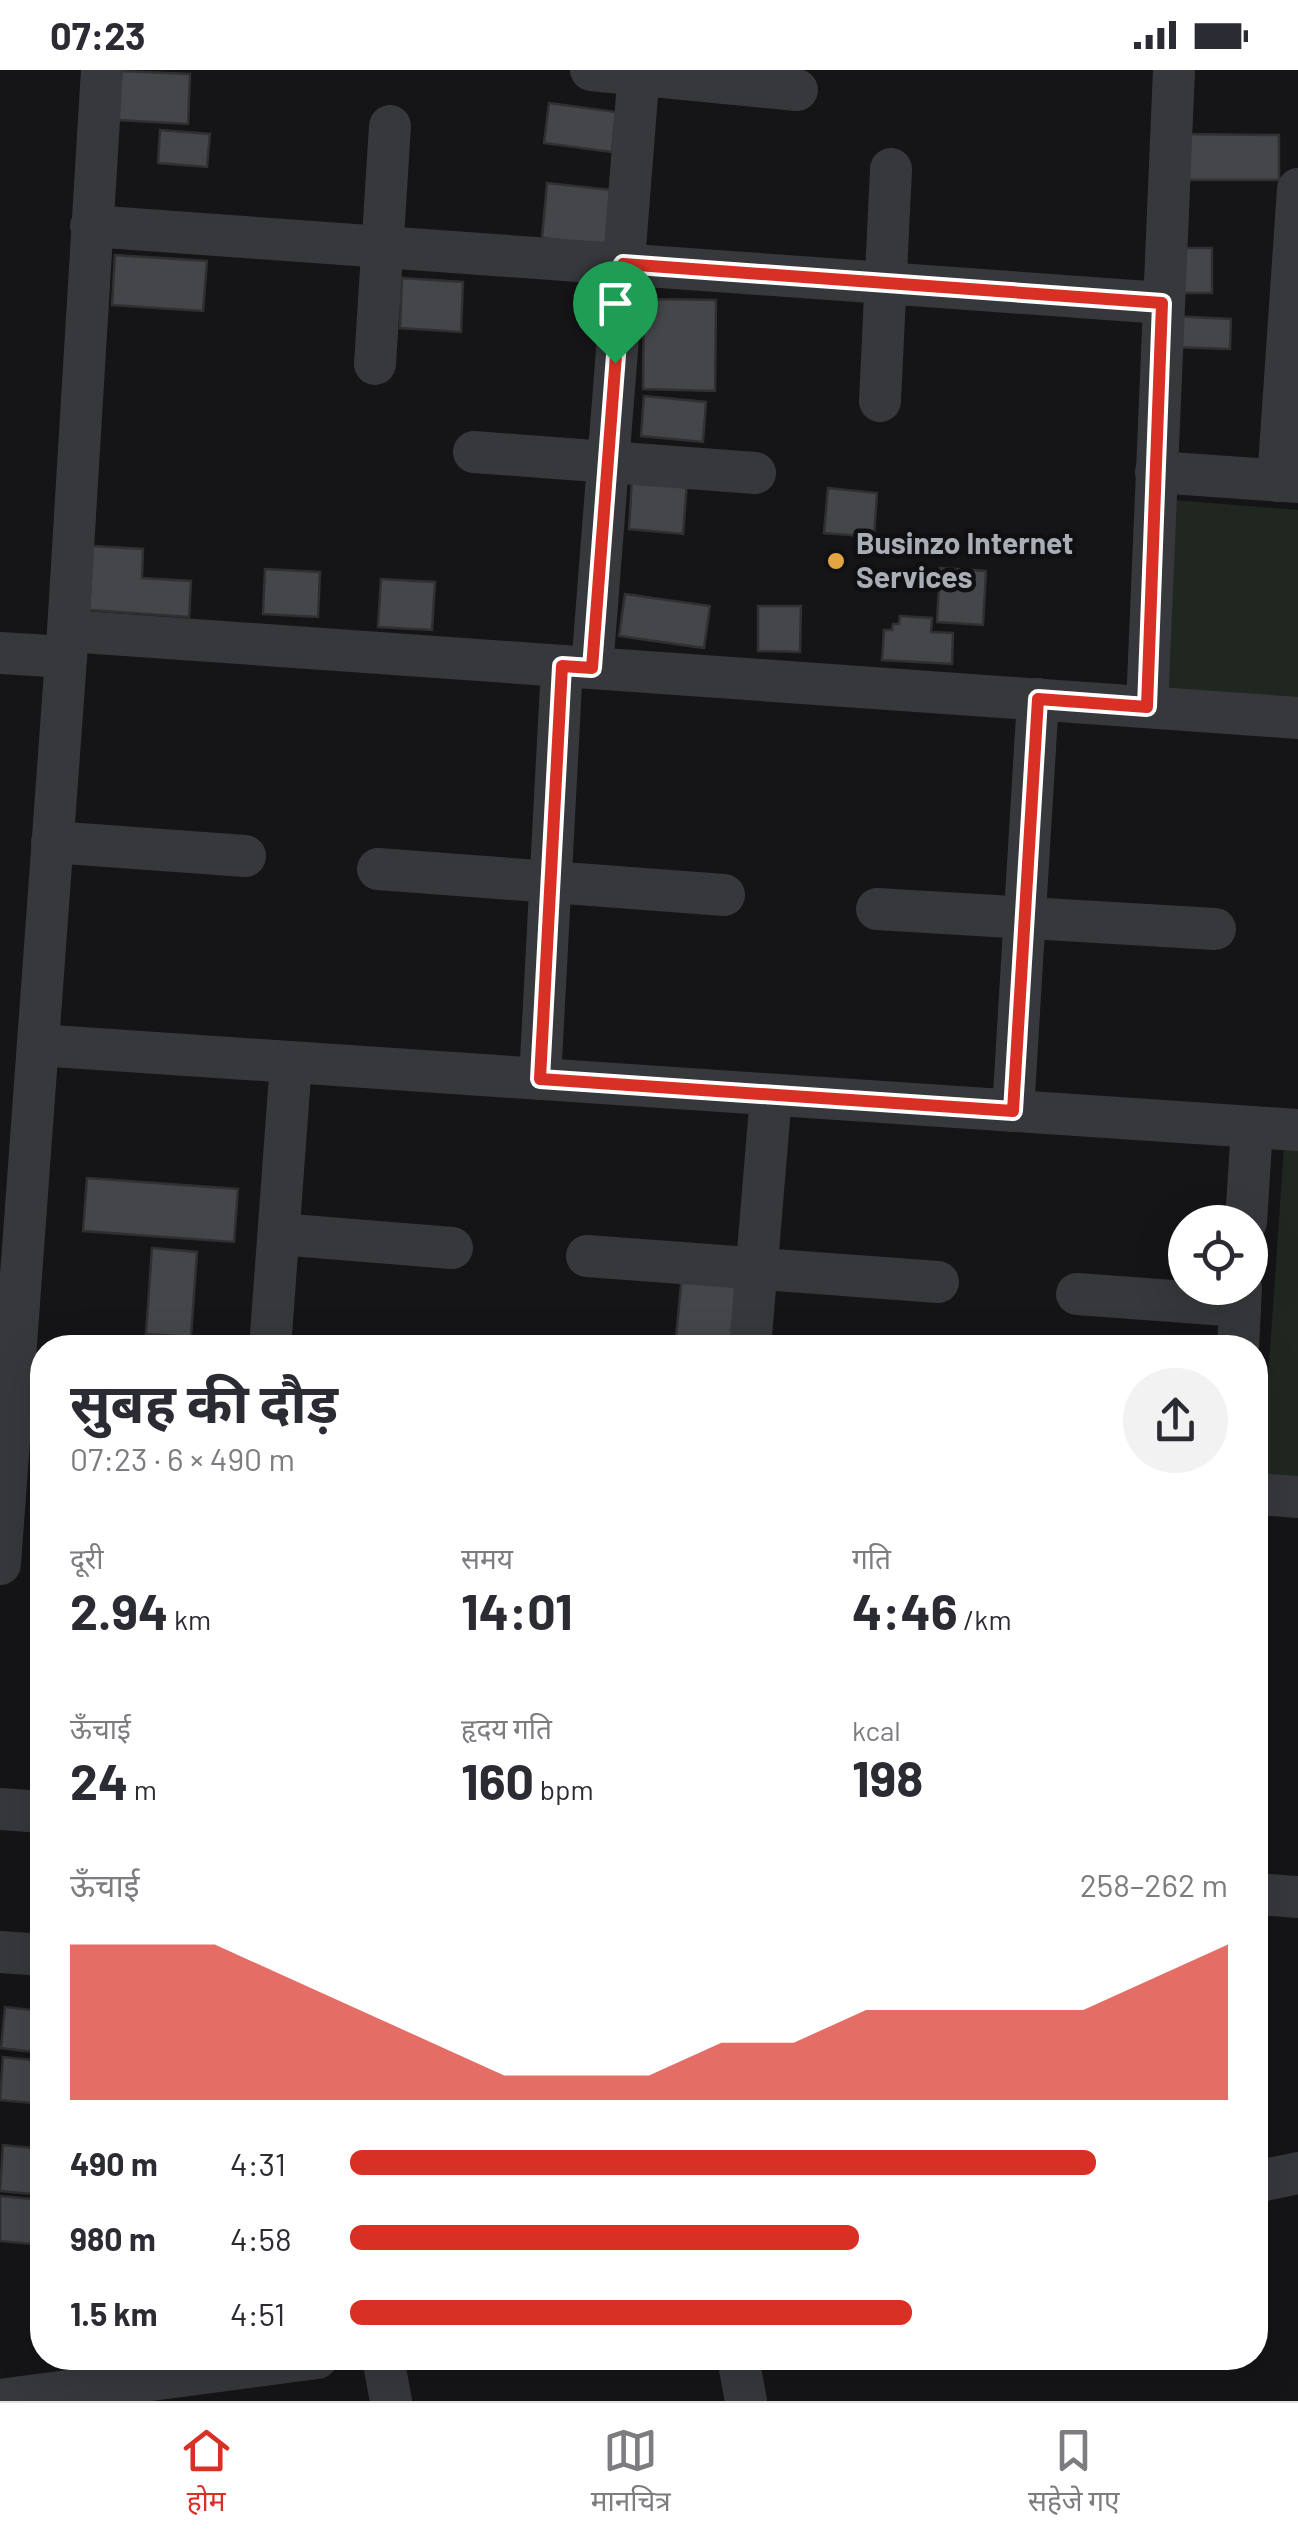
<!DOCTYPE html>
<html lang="hi">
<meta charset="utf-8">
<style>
body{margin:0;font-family:Barlow,"Noto Sans Devanagari",sans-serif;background:#f2f2f3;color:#2b2b33;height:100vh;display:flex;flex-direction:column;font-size:38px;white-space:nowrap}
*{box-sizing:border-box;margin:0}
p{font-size:32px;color:#7c7c81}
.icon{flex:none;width:55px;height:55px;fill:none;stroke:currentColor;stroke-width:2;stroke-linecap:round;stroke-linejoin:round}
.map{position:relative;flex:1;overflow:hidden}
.side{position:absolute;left:30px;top:1265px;width:1238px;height:1035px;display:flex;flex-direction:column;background:#fff;border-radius:40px;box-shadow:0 10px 40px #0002}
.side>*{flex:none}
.controls{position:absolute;left:1168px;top:1135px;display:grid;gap:20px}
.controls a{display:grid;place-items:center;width:100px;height:100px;border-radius:50%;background:#fff;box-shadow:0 10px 40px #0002;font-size:50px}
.pin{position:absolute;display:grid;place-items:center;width:85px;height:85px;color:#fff;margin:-102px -42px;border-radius:50% 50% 50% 0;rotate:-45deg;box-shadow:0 0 10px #0007}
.pin .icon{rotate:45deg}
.round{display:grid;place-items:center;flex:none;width:105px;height:105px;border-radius:52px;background:#f2f2f3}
.head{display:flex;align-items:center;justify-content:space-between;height:170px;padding:0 40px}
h1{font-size:55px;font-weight:700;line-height:75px}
.stats{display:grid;grid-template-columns:repeat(3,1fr);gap:15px;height:170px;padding:10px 40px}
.stats div{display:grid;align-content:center}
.stats b{font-size:50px;font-weight:700}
.stats small{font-size:28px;font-weight:400}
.stats p{font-size:28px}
.chart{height:280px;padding:20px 40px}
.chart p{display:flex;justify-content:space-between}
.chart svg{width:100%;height:180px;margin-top:10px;fill:#d93025;opacity:.7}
ul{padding:0 40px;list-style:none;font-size:32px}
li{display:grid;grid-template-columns:160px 120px 1fr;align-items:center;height:75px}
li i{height:25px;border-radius:12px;background:#d93025}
.status{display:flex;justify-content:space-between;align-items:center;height:70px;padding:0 50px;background:#fff;direction:ltr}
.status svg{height:28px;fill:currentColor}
.tab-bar{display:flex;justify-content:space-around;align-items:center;height:140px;border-top:2px solid #e1e1e2;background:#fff;font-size:28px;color:#7c7c81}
.tab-bar a{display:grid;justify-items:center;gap:5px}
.tab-bar .selected{color:#d93025}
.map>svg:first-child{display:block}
</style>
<div class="status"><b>07:23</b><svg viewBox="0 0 49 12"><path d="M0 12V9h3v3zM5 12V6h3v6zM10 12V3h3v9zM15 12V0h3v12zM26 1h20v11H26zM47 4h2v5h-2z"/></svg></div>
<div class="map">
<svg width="1298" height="2331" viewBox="0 0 1298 2331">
<rect width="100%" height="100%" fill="#151517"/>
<g fill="#202720">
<polygon points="1174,430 1298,440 1298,638 1160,628"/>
<polygon points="1284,1077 1298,1078 1298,1412 1261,1410"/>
</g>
<g fill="#44464a" stroke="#303033" stroke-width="2.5">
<polygon points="121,1 190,4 188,54 118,50"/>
<polygon points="549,33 616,42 612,82 544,73"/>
<polygon points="160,60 210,64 207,97 158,93"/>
<polygon points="1185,64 1279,65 1279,110 1185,110"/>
<polygon points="547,113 612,120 606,176 542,168"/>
<rect x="1168" y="178" width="44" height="45"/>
<polygon points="115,185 207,191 203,241 112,235"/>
<polygon points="402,208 463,212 461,262 400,258"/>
<polygon points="644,229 716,230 715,321 643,319"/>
<polygon points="1172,246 1231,249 1230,279 1170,277"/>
<polygon points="644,326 706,332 703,372 641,366"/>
<polygon points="632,408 687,413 683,464 629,459"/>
<polygon points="828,418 877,423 874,467 824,463"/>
<polygon points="93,476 143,479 142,508 191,511 189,547 89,540"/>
<polygon points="940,498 986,501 983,555 937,552"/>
<polygon points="265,499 320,502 318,547 263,544"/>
<polygon points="381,509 435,512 432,560 378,557"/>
<polygon points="625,524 710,536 704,578 619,566"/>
<polygon points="758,536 801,536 800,582 758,581"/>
<polygon points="900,546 932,548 931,562 953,563 952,594 882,590 884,560 892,560 893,554 899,554"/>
<polygon points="87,1108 238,1119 234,1172 83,1161"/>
<polygon points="152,1178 197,1182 191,1267 146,1264"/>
<polygon points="682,1205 740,1211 734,1278 675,1277"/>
<polygon points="77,1269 170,1278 76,1278"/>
<polygon points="5,1937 42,1941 42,1983 1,1978"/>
<polygon points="3,1987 42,1991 42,2034 0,2030"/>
<polygon points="3,2075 42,2079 42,2125 0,2121"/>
<polygon points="0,2126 42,2130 42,2175 0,2171"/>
</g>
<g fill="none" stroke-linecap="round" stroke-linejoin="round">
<g stroke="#37383c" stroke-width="42">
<polyline points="591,0 797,20"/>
<polyline points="91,156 1162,233"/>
<polyline points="375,294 390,56"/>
<polyline points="880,331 891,99"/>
<polyline points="474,382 755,403"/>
<polyline points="1156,402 1298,412"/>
<polyline points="1278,411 1298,119"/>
<polyline points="68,561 1298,648"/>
<polyline points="0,583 66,587"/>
<polyline points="592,598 639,0"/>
<polyline points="1147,637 1174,0"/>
<polyline points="52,772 245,786"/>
<polyline points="378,799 724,825"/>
<polyline points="877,839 1215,859"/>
<polyline points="38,975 1298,1060"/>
<polyline points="540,1009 562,596"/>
<polyline points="1013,1041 1038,629"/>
<polyline points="1246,1152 1252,1057"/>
<polyline points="279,1164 452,1178"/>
<polyline points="587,1186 938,1212"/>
<polyline points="1077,1224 1240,1236"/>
<polyline points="270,1278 291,992"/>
<polyline points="750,1278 771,1025"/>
<polyline points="1238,1278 1241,1218"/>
<polyline points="1255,1424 1298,1427"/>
<polyline points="0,1494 68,561 102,0"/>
<polyline points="0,1739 42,1742"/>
<polyline points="1255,1824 1298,1827"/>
<polyline points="0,1882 42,1885"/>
<polyline points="1255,2112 1298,2103"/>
<polyline points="383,2288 391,2331"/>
<polyline points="738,2288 746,2331"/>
<polyline points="0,2330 317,2288"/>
</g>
</g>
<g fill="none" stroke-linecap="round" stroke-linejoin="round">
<defs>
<polygon id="route" points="623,194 1162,233 1147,637 1038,629 1013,1041 540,1009 562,596 592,598"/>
</defs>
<use href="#route" stroke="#fff" stroke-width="20"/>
<use href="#route" stroke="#d93025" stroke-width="12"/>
</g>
<circle fill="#e2a542" stroke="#101012" stroke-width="4" cx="836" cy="491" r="10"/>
<g text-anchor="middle" stroke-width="9" stroke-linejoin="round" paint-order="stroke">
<g font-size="30" font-weight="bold" fill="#a8adb6" stroke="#101012" text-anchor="start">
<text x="856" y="484">Businzo Internet<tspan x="856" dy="34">Services</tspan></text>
</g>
</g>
</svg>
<div class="controls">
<a><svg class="icon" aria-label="locate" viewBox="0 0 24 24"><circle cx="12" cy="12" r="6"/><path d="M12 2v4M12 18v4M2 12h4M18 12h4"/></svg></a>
</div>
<div class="pin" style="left:615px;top:293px;background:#1e9e55"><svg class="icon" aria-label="arrive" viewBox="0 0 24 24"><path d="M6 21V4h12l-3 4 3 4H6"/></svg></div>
<section class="side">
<div class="head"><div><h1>सुबह की दौड़</h1><p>07:23 · 6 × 490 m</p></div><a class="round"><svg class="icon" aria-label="share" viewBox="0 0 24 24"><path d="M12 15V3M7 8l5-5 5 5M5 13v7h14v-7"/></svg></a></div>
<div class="stats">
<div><p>दूरी</p><b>2.94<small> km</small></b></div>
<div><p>समय</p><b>14:01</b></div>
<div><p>गति</p><b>4:46<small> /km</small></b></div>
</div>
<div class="stats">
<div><p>ऊँचाई</p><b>24<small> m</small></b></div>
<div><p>हृदय गति</p><b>160<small> bpm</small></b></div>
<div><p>kcal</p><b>198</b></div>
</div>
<div class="chart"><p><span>ऊँचाई</span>258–262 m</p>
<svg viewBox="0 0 160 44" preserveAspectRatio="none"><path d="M0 44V6L10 6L20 6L30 14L40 22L50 30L60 38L70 38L80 38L90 30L100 30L110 22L120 22L130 22L140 22L150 14L160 6V44z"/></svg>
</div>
<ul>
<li><b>490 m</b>4:31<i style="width:85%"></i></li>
<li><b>980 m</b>4:58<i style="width:58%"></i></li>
<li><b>1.5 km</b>4:51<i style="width:64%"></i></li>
</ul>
</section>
</div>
<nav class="tab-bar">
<a class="selected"><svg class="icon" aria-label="home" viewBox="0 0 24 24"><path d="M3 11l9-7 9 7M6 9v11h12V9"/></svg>होम</a>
<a><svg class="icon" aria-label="map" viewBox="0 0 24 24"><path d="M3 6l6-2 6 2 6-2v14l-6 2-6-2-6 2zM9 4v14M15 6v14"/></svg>मानचित्र</a>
<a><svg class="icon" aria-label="saved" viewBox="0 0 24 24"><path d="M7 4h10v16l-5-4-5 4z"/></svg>सहेजे गए</a>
</nav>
